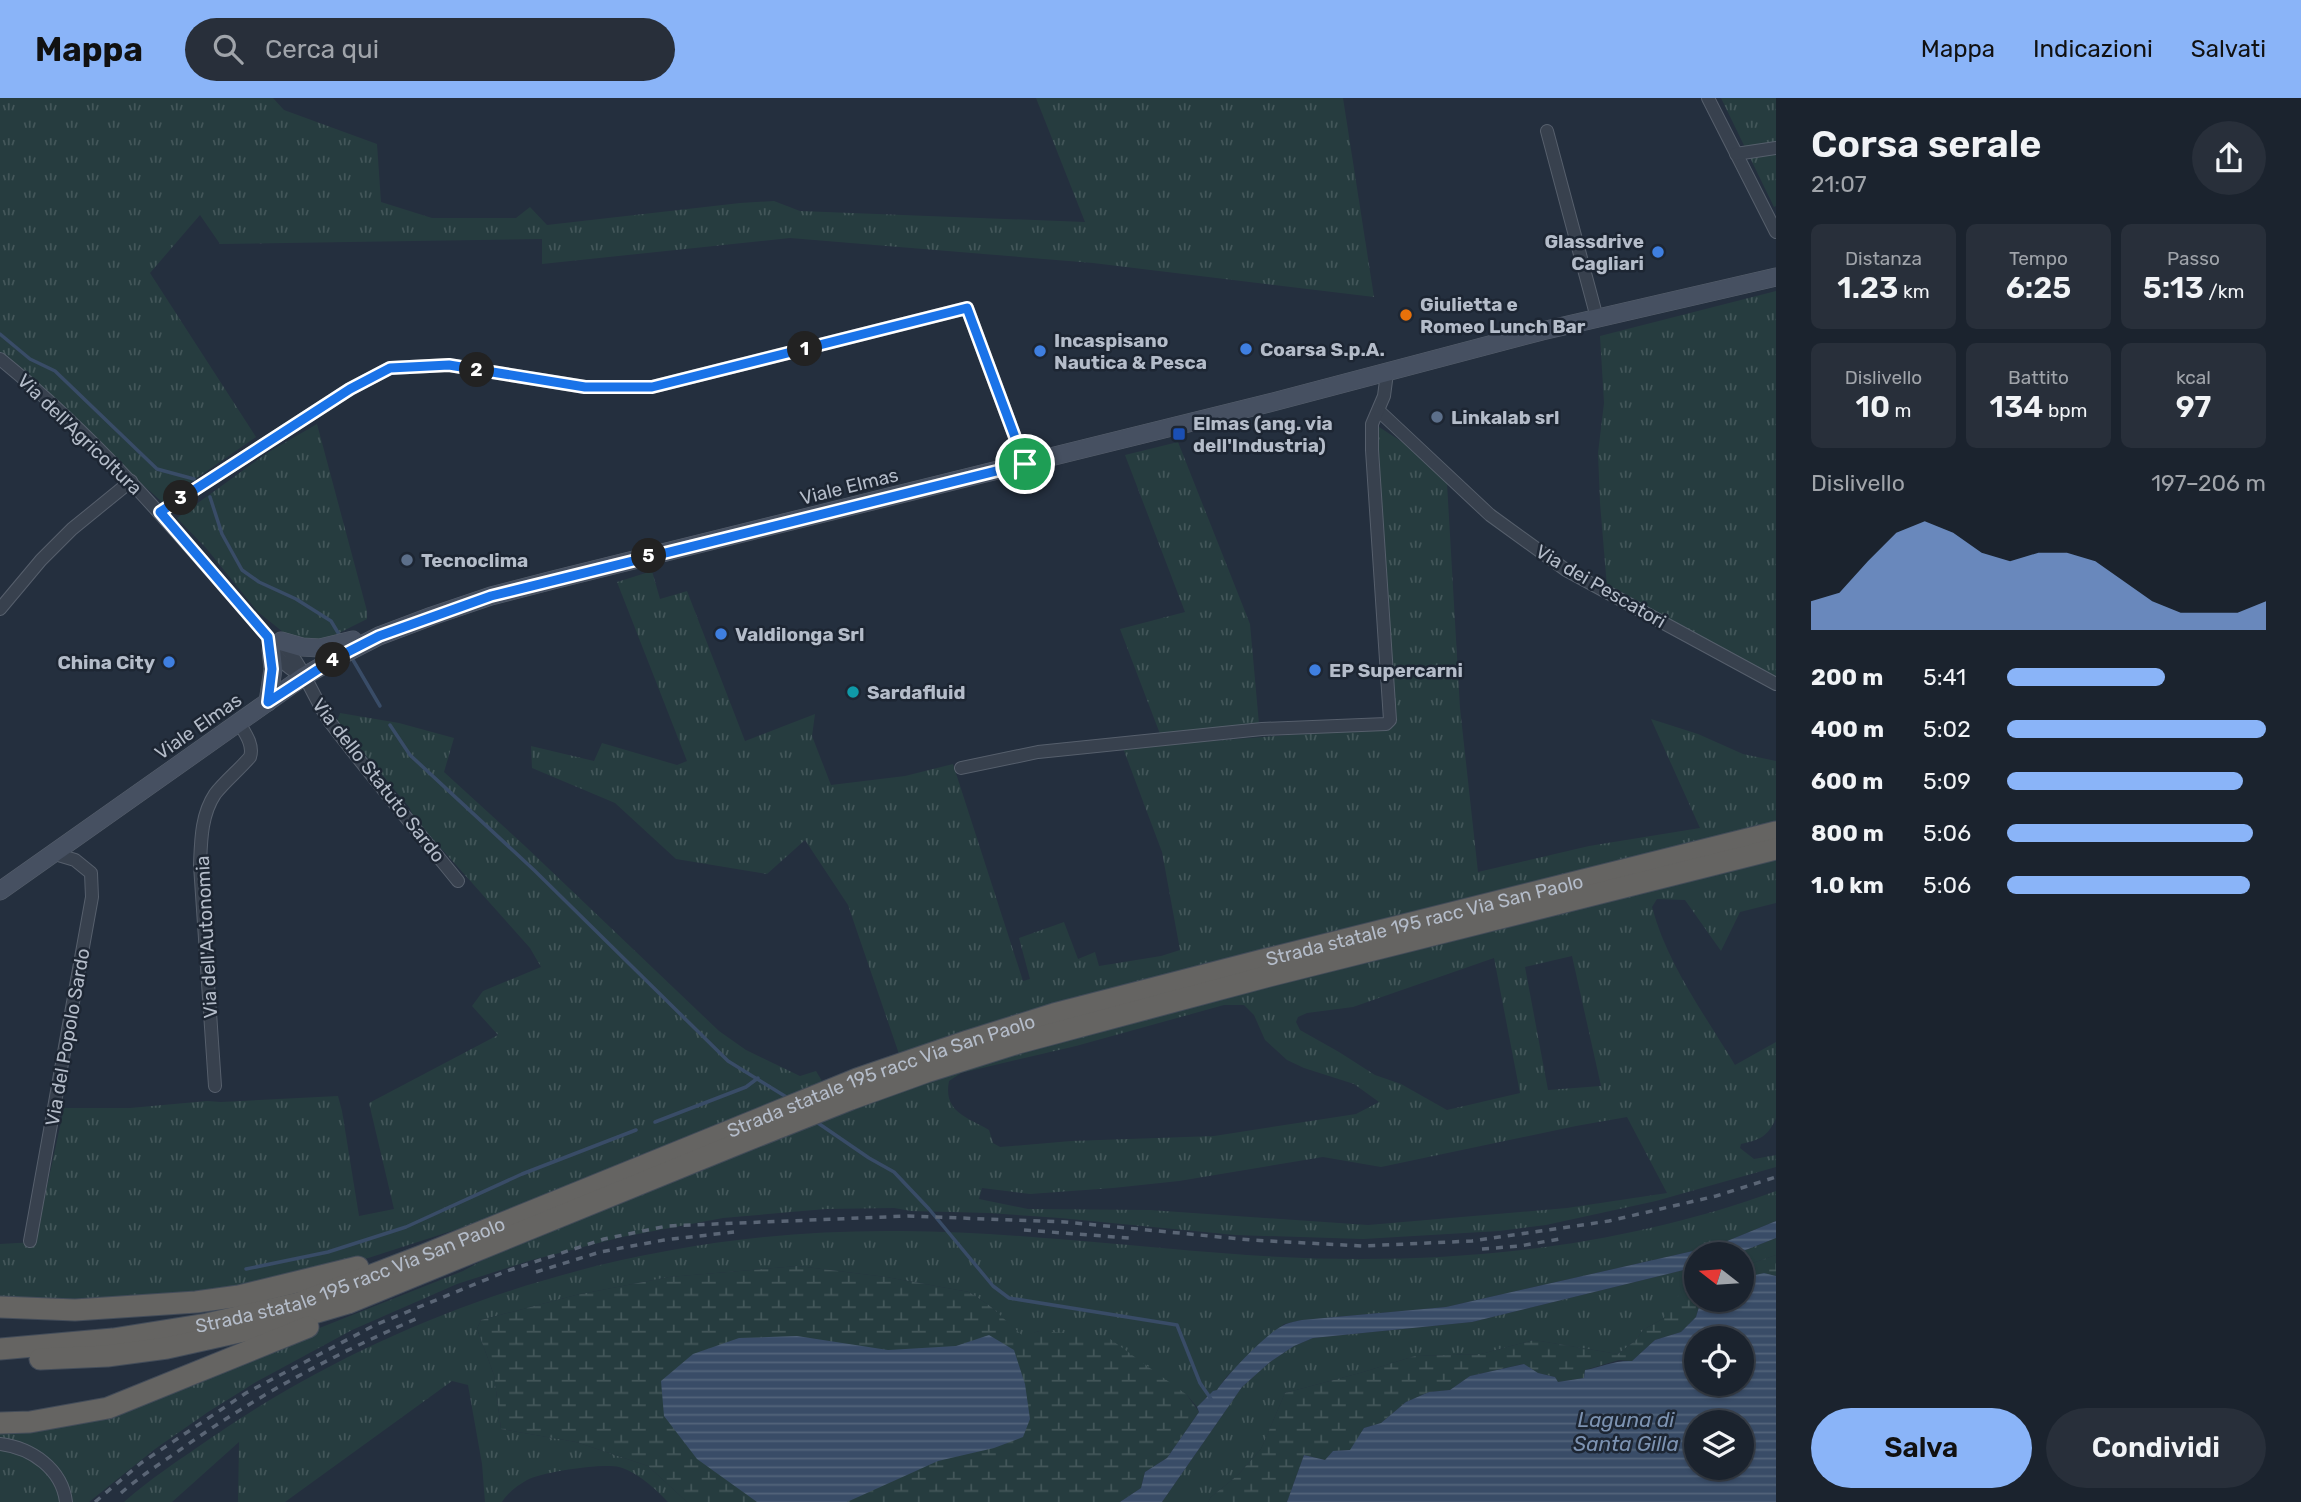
<!DOCTYPE html>
<html lang="it">
<meta charset="utf-8">
<style>
body{margin:0;font-family:Rubik,sans-serif;background:#282f3a;color:#f1f3f6;height:100vh;display:flex;flex-direction:column;font-size:26px;white-space:nowrap}
*{box-sizing:border-box;margin:0}
p{font-size:23px;color:#a0a4aa}
.icon{flex:none;width:38px;height:38px;fill:none;stroke:currentColor;stroke-width:2;stroke-linecap:round;stroke-linejoin:round}
.map{position:relative;flex:1;overflow:hidden}
.sheet{display:flex;flex-direction:column;background:#1b232e;width:525px}
.sheet>*{flex:none}
.needle{width:46px;rotate:287deg}
.tools{position:absolute;left:1684px;top:1144px;display:grid;gap:14px}
.tools a{display:grid;place-items:center;width:70px;height:70px;border-radius:50%;background:#1b232e;box-shadow:0 2px 5px #0004,0 0 0 2px #39404a;font-size:35px}
.pin{position:absolute;display:grid;place-items:center;width:60px;height:60px;color:#fff;margin:-30px;border:4px solid #fff;border-radius:50%;box-shadow:0 2px 7px #0007}
.km{position:absolute;width:35px;height:35px;margin:-18px;border-radius:50%;background:#222;color:#fff;font-size:19px;line-height:35px;text-align:center}
.round{display:grid;place-items:center;flex:none;width:74px;height:74px;border-radius:37px;background:#282f3a}
.overview{display:flex;align-items:center;justify-content:space-between;height:119px;padding:0 35px}
h1{font-size:38px;font-weight:600;line-height:52px}
.metrics{display:grid;grid-template-columns:repeat(3,1fr);gap:10px;height:119px;padding:7px 35px}
.metrics div{display:grid;align-content:center;border-radius:10px;background:#282f3a;text-align:center}
.metrics b{font-size:30px;font-weight:600}
.metrics small{font-size:19px;font-weight:400}
.metrics p{font-size:19px}
.chart{height:196px;padding:14px 35px}
.chart p{display:flex;justify-content:space-between}
.chart svg{width:100%;height:126px;margin-top:7px;fill:#8ab4f8;opacity:.7}
.cta{display:flex;gap:14px;margin-top:auto;padding:14px 35px}
.cta a{flex:1;height:80px;border-radius:42px;background:#8ab4f8;color:#111;font-size:28px;font-weight:600;line-height:80px;text-align:center}
.cta a+a{background:#282f3a;color:#f1f3f6}
ul{padding:0 35px;list-style:none;font-size:23px}
li{display:grid;grid-template-columns:112px 84px 1fr;align-items:center;height:52px}
li i{height:18px;border-radius:9px;background:#8ab4f8}
header{display:flex;align-items:center;gap:42px;box-sizing:border-box;height:98px;padding:0 35px;background:#8ab4f8;color:#111}
header strong{font-size:33px}
nav{display:flex;gap:38px;margin-inline-start:auto;font-size:24px}
.search{width:490px;height:63px;background:#282f3a;display:flex;align-items:center;gap:18px;box-sizing:border-box;padding:0 24px;border-radius:38px;color:#a0a4aa;font-size:26px}
main{display:flex;flex:1;min-height:0}
.map>svg:first-child{display:block}
</style>
<header>
<strong>Mappa</strong>
<div class="search"><svg class="icon" aria-label="search" viewBox="0 0 24 24"><circle cx="10" cy="10" r="6"/><path d="M15 15l6 6"/></svg>Cerca qui</div>
<nav><a>Mappa</a><a>Indicazioni</a><a>Salvati</a></nav>
</header>
<main>
<div class="map">
<svg width="1776" height="1404" viewBox="0 0 1776 1404">
<defs>
<pattern id="grass-tufts" width="24" height="20" patternUnits="userSpaceOnUse" patternTransform="scale(1.75)"><rect width="24" height="20" fill="#263c3f"/><path d="M3 7l-1-3M5 7V3M7 7l1-3M15 17l-1-3M17 17v-4M19 17l1-3" fill="none" stroke="#435659"/></pattern>
<pattern id="wetland-marsh" width="20" height="14" patternUnits="userSpaceOnUse" patternTransform="scale(1.75)"><rect width="20" height="14" fill="#263c3f"/><path d="M1 5h8M5 5V1M11 12h8M15 12V8" fill="none" stroke="#435659"/></pattern>
<pattern id="water-rules" width="6" height="5" patternUnits="userSpaceOnUse" patternTransform="scale(1.75)"><rect width="6" height="5" fill="#394c67"/><path d="M0 2.5h6" fill="none" stroke="#53647b"/></pattern>
</defs>
<rect width="100%" height="100%" fill="#242f3e"/>
<g fill="url(#grass-tufts)" fill-rule="evenodd">
<polygon points="0,0 273,0 284,12 377,46 381,104 432,120 516,120 530,109 547,127 740,105 774,103 800,113 1085,124 1036,0 1343,0 1374,199 1093,165 790,140 542,166 542,141 220,146 200,117 150,175 256,339 162,404 0,257"/>
<polygon points="1721,0 1776,0 1776,108 1774,109"/>
<polygon points="1776,193 1776,579 1607,489 1600,405 1598,355 1604,305 1600,238"/>
<polygon points="317,326 367,513 367,521 325,542 308,543 288,538 258,514 206,450 177,420 267,355"/>
<path d="M 1379,329 L 1407,347 L 1447,385 L 1460,610 L 1478,774 L 1589,748 L 1700,730 L 1651,621 L 1698,636 L 1743,656 L 1776,663 L 1776,723 L 1277,851 L 929,982 L 1134,923 L 1776,758 L 1776,805 L 1740,814 L 1721,853 L 1685,802 L 1657,801 L 1652,809 C 1667,866 1705,917 1735,967 L 1776,944 L 1776,1020 C 1768,1039 1759,1042 1741,1046 L 1740,1050 L 1754,1061 L 1776,1057 L 1776,1069 L 1656,1103 L 1546,1127 L 1499,1133 L 1363,1141 L 1235,1137 L 1060,1120 L 988,1115 L 911,1113 L 894,1110 L 826,1111 L 723,1120 L 622,1139 L 532,1162 L 457,1186 L 352,1232 L 256,1284 L 208,1314 L 155,1351 L 89,1404 L 73,1404 C 57,1358 44,1356 0,1341 L 0,1333 L 131,1305 L 463,1173 L 494,1156 L 498,1118 L 325,1174 L 148,1203 L 0,1201 L 0,1146 L 35,1144 L 64,1010 L 130,1010 L 207,1003 L 221,1004 L 338,998 L 342,1013 L 359,1118 L 394,1111 L 369,1005 L 498,937 L 472,908 L 483,893 L 541,869 L 530,850 L 415,721 L 409,709 L 337,623 L 340,615 L 399,625 L 454,640 L 444,674 L 526,749 L 719,933 L 746,952 L 800,978 L 816,973 L 822,983 L 899,956 L 848,807 L 805,742 L 767,776 L 676,761 L 615,705 L 532,670 L 531,648 L 594,663 L 602,645 L 677,667 L 687,663 L 617,484 L 652,473 L 660,501 L 687,493 L 745,643 L 815,616 L 812,638 L 831,687 L 905,678 L 953,666 L 1023,883 L 1030,881 L 1019,840 L 1064,824 L 1078,861 L 1095,854 L 1099,868 L 1161,858 L 1180,852 L 1162,754 L 1123,650 L 1389,629 L 1377,344 ZM 1572,858 L 1601,988 L 1548,992 L 1525,869 ZM 1494,860 L 1520,995 L 1447,1012 L 1401,986 L 1375,977 L 1339,954 L 1300,932 L 1296,924 L 1298,919 L 1307,915 L 1353,909 ZM 1224,907 L 1244,907 L 1254,917 L 1265,942 L 1287,962 L 1304,970 L 1354,986 L 1379,1004 L 1356,1016 L 1214,1038 L 1071,1043 L 1000,1049 L 993,1045 L 989,1032 C 967,1019 943,1014 949,983 L 961,975 L 1076,948 ZM 1627,1019 L 1667,1095 L 1567,1110 L 1368,1127 L 1150,1112 L 1028,1111 L 979,1101 L 982,1090 L 1030,1096 L 1113,1090 L 1179,1083 L 1323,1059 L 1381,1069 L 1576,1028 Z"/>
<polygon points="1178,344 1250,526 1259,626 1160,636 1120,531 1185,514 1125,357"/>
<path d="M 1776,1093 L 1776,1123 L 1715,1148 L 1446,1209 L 1302,1222 L 1284,1226 L 1227,1278 L 1217,1292 L 1213,1293 L 1197,1309 L 1187,1297 L 1039,1233 L 1023,1239 L 990,1208 L 969,1194 L 886,1179 L 798,1168 L 669,1179 L 576,1197 L 481,1222 L 477,1231 L 494,1277 L 501,1331 L 576,1344 L 648,1368 L 687,1404 L 668,1404 C 657,1392 636,1373 619,1369 C 602,1365 542,1374 527,1382 C 517,1388 508,1394 502,1404 L 485,1404 L 482,1366 L 468,1287 L 452,1283 L 285,1404 L 238,1404 L 239,1344 L 172,1404 L 124,1404 C 150,1381 179,1362 208,1342 C 410,1202 656,1130 901,1133 C 1017,1134 1132,1149 1247,1157 C 1426,1169 1606,1155 1776,1093 Z"/>
<polygon points="1776,1140 1776,1157 1741,1169 1741,1157 1733,1157"/>
<polygon points="1696,1169 1696,1188 1686,1191 1664,1220 1643,1232 1636,1242 1618,1256 1534,1242 1481,1256 1415,1258 1360,1275 1285,1295 1261,1351 1238,1377 1211,1399 1208,1404 1162,1404 1242,1289 1270,1264 1294,1248 1313,1240 1472,1224"/>
<path d="M 0,1350 C 32,1361 51,1369 60,1404 L 0,1404 Z"/>
</g>
<g fill="url(#wetland-marsh)">
<path d="M 1776,1157 L 1776,1178 C 1758,1173 1756,1178 1741,1185 L 1741,1169 Z"/>
<polygon points="798,1168 886,1179 969,1194 990,1208 1023,1238 1039,1233 1106,1238 1187,1297 1199,1314 1167,1360 1145,1374 1141,1390 1120,1404 687,1404 648,1368 576,1344 501,1331 494,1277 477,1231 481,1222 576,1197 669,1179"/>
<polygon points="1696,1188 1696,1202 1706,1202 1699,1209 1696,1219 1681,1234 1655,1242 1632,1263 1619,1262 1585,1272 1584,1280 1558,1284 1555,1279 1538,1275 1523,1266 1470,1278 1450,1292 1429,1294 1406,1304 1381,1325 1364,1330 1351,1352 1333,1353 1325,1362 1304,1357 1287,1404 1208,1404 1211,1399 1238,1377 1261,1351 1285,1295 1360,1275 1415,1258 1481,1256 1534,1242 1618,1256 1636,1242 1643,1232 1664,1220 1667,1207 1687,1191"/>
</g>
<g fill="url(#water-rules)" fill-rule="evenodd">
<path d="M 1776,1123 L 1776,1140 L 1733,1157 L 1696,1157 L 1696,1169 L 1472,1224 L 1313,1240 L 1294,1248 L 1270,1264 L 1242,1289 L 1162,1404 L 1120,1404 L 1141,1390 L 1145,1374 L 1167,1360 L 1199,1314 L 1197,1309 L 1213,1293 L 1217,1292 C 1229,1275 1268,1233 1286,1226 C 1291,1224 1297,1223 1302,1222 L 1446,1209 L 1715,1148 Z"/>
<path d="M 1764,1175 L 1776,1178 L 1776,1404 L 1287,1404 L 1304,1357 L 1325,1362 L 1333,1353 L 1350,1352 L 1364,1330 L 1381,1325 L 1406,1304 L 1429,1294 L 1450,1292 L 1470,1278 L 1524,1266 L 1538,1275 L 1555,1279 L 1558,1284 L 1584,1280 L 1585,1272 C 1601,1269 1615,1262 1632,1263 L 1655,1242 L 1681,1234 L 1696,1219 L 1699,1209 L 1706,1202 L 1741,1202 L 1741,1185 L 1751,1178 ZM 1696,1241 L 1741,1241 L 1741,1286 L 1696,1286 ZM 1696,1325 L 1741,1325 L 1741,1370 L 1696,1370 Z"/>
<polygon points="989,1237 1014,1252 1025,1286 1030,1321 1023,1339 994,1350 938,1363 847,1404 757,1404 697,1361 664,1318 661,1283 693,1256 739,1240 797,1238 888,1252 956,1248"/>
</g>
<g fill="none" stroke-linecap="round" stroke-linejoin="round">
<g stroke="#394c67" stroke-width="3.5">
<polyline points="0,236 30,261 55,273 157,371 194,381"/>
<polyline points="210,399 222,436 242,472 259,484 296,501 331,523 340,538"/>
<polyline points="353,562 380,608"/>
<polyline points="390,627 410,657 534,772 728,963 788,1000"/>
<polyline points="815,1023 869,1060 894,1074 929,1111 993,1188 1009,1200 1177,1227 1200,1285 1211,1301"/>
<polyline points="655,1024 746,989 758,980"/>
<polyline points="246,1171 328,1154 406,1129 522,1076 636,1032"/>
</g>
<defs>
<g id="minor">
<polyline points="1708,0 1776,134"/>
<polyline points="1547,33 1597,220"/>
<polyline points="1736,56 1776,50"/>
<path d="M 0,261 C 101,343 184,442 268,539 C 273,559 287,569 303,579"/>
<polyline points="1379,313 1490,417 1566,472 1776,586"/>
<polyline points="160,414 350,291 390,270 449,267 585,289 652,289 967,210 1025,366"/>
<polyline points="0,511 41,462 72,431 131,383"/>
<path d="M 279,543 C 300,560 313,600 330,624 C 371,678 415,730 458,783"/>
<polyline points="961,670 1038,654 1262,631 1386,626 1390,622 1372,352 1372,326 1384,298 1387,275"/>
<path d="M 215,988 L 200,767 C 201,743 201,717 215,696 C 225,683 239,672 250,659 C 254,647 245,635 239,625"/>
<polyline points="30,1143 92,799 91,775 75,762 55,756"/>
<path d="M 0,1346 C 32,1350 62,1371 66,1404"/>
</g>
<g id="secondary">
<polyline points="281,543 302,549 320,550 353,542"/>
<polyline points="268,604 273,571 271,552"/>
<polyline points="0,793 303,579 334,561 379,538 432,518 491,498 553,482 1269,305 1542,233 1776,179"/>
</g>
<g id="trunk">
<polyline points="0,1209 75,1212 196,1204 239,1198 358,1169"/>
<path id="s1" d="M 0,1251 L 113,1241 L 207,1226 L 299,1205 L 424,1157 L 857,981 L 968,943 L 1054,916 L 1267,861 L 1776,734"/>
<polyline points="40,1261 107,1258 167,1250 280,1225 348,1205 735,1047 851,1001 926,974 1018,945 1269,878 1776,751"/>
<polyline points="0,1325 30,1324 108,1310 308,1229"/>
</g>
</defs>
<use href="#minor" stroke="#565f6c" stroke-width="14"/>
<use href="#secondary" stroke="#565f6c" stroke-width="19"/>
<use href="#trunk" stroke="#434c59" stroke-width="23"/>
<use href="#minor" stroke="#38414e" stroke-width="12"/>
<use href="#secondary" stroke="#465061" stroke-width="18"/>
<use href="#trunk" stroke="#656462" stroke-width="21"/>
<g stroke="#5a6575" stroke-width="3.5" stroke-dasharray="7 7" stroke-linecap="butt">
<polyline points="1024,1132 1129,1140"/>
<polyline points="1482,1151 1520,1148 1565,1140"/>
<polyline points="536,1174 600,1154 664,1142 734,1134"/>
<path d="M 121,1395 C 138,1380 158,1367 177,1354 C 251,1301 332,1257 416,1221"/>
<polyline points="95,1404 141,1365 246,1295 375,1227 507,1173 604,1141 667,1128 908,1118 1065,1124 1251,1142 1362,1148 1472,1143 1609,1123 1716,1098 1776,1079"/>
</g>
</g>
<g fill="none" stroke-linecap="round" stroke-linejoin="round">
<defs>
<polygon id="route" points="967,210 1025,366 491,498 379,538 334,561 268,604 272,571 268,539 160,414 350,291 390,270 449,267 585,289 652,289"/>
</defs>
<use href="#route" stroke="#fff" stroke-width="14"/>
<use href="#route" stroke="#1a73e8" stroke-width="9"/>
</g>
<g fill="#3f7fe0" stroke="#1d2633" stroke-width="2.5">
<circle cx="1658" cy="154" r="7"/>
<circle cx="1246" cy="251" r="7"/>
<circle cx="1040" cy="253" r="7"/>
<circle cx="721" cy="536" r="7"/>
<circle cx="169" cy="564" r="7"/>
<circle cx="1315" cy="572" r="7"/>
</g>
<circle fill="#e8710a" stroke="#1d2633" stroke-width="2.5" cx="1406" cy="217" r="7"/>
<g fill="#5c6f8a" stroke="#1d2633" stroke-width="2.5">
<circle cx="1437" cy="319" r="7"/>
<circle cx="407" cy="462" r="7"/>
</g>
<rect fill="#1a4fb4" stroke="#1d2633" stroke-width="2.5" x="1172" y="329" width="14" height="14" rx="3.5"/>
<circle fill="#0f9aa8" stroke="#1d2633" stroke-width="2.5" cx="853" cy="594" r="7"/>
<g text-anchor="middle" stroke-width="5" stroke-linejoin="round" paint-order="stroke">
<g font-size="19" font-weight="bold" fill="#b4bcc9" stroke="#1d2633" text-anchor="start">
<text x="1644" y="150" text-anchor="end">Glassdrive<tspan x="1644" dy="22">Cagliari</tspan></text>
<text x="1420" y="213">Giulietta e<tspan x="1420" dy="22">Romeo Lunch Bar</tspan></text>
<text x="1054" y="249">Incaspisano<tspan x="1054" dy="22">Nautica &amp; Pesca</tspan></text>
<text x="1260" y="258">Coarsa S.p.A.</text>
<text x="1451" y="326">Linkalab srl</text>
<text x="1193" y="332">Elmas (ang. via<tspan x="1193" dy="22">dell'Industria)</tspan></text>
<text x="421" y="469">Tecnoclima</text>
<text x="735" y="543">Valdilonga Srl</text>
<text x="155" y="571" text-anchor="end">China City</text>
<text x="1329" y="579">EP Supercarni</text>
<text x="867" y="601">Sardafluid</text>
</g>
<g font-size="19" fill="#b4bcc9" stroke="#1d2633">
<text transform="translate(80 336) rotate(44)" y="7">Via dell'Agricoltura</text>
<text transform="translate(849 388) rotate(-14)" y="7">Viale Elmas</text>
<text transform="translate(1601 488) rotate(30)" y="7">Via dei Pescatori</text>
<text transform="translate(198 628) rotate(-35)" y="7">Viale Elmas</text>
<text transform="translate(379 682) rotate(52)" y="7">Via dello Statuto Sardo</text>
<text dy="7" stroke="none"><textPath href="#s1" startOffset="1494">Strada statale 195 racc Via San Paolo</textPath></text>
<text transform="translate(206 839) rotate(-93)" y="7">Via dell'Autonomia</text>
<text transform="translate(67 939) rotate(-80)" y="7">Via del Popolo Sardo</text>
<text dy="7" stroke="none"><textPath href="#s1" startOffset="928">Strada statale 195 racc Via San Paolo</textPath></text>
<text dy="7" stroke="none"><textPath href="#s1" startOffset="360">Strada statale 195 racc Via San Paolo</textPath></text>
</g>
<g font-size="21" font-style="italic" fill="#7c92b1" stroke="#1d2633">
<text x="1626" y="1329">Laguna di<tspan x="1626" dy="24">Santa Gilla</tspan></text>
</g>
</g>
</svg>
<div class="tools">
<a><svg class="needle" viewBox="-14 -14 28 28"><path d="M0-13l5 13h-10z" fill="#e53935"/><path d="M0 13l5-13h-10z" fill="#a0a4aa"/></svg></a>
<a><svg class="icon" aria-label="locate" viewBox="0 0 24 24"><circle cx="12" cy="12" r="6"/><path d="M12 2v4M12 18v4M2 12h4M18 12h4"/></svg></a>
<a><svg class="icon" aria-label="layers" viewBox="0 0 24 24"><path d="M12 4l9 5-9 5-9-5zM3 14l9 5 9-5"/></svg></a>
</div>
<div class="pin" style="left:1025px;top:366px;background:#1e9e55"><svg class="icon" aria-label="arrive" viewBox="0 0 24 24"><path d="M6 21V4h12l-3 4 3 4H6"/></svg></div>
<b class="km" style="left:805px;top:251px">1</b>
<b class="km" style="left:477px;top:272px">2</b>
<b class="km" style="left:181px;top:400px">3</b>
<b class="km" style="left:333px;top:562px">4</b>
<b class="km" style="left:649px;top:458px">5</b>
</div>
<section class="sheet">
<div class="overview"><div><h1>Corsa serale</h1><p>21:07</p></div><a class="round"><svg class="icon" aria-label="share" viewBox="0 0 24 24"><path d="M12 15V3M7 8l5-5 5 5M5 13v7h14v-7"/></svg></a></div>
<div class="metrics">
<div><p>Distanza</p><b>1.23<small> km</small></b></div>
<div><p>Tempo</p><b>6:25</b></div>
<div><p>Passo</p><b>5:13<small> /km</small></b></div>
</div>
<div class="metrics">
<div><p>Dislivello</p><b>10<small> m</small></b></div>
<div><p>Battito</p><b>134<small> bpm</small></b></div>
<div><p>kcal</p><b>97</b></div>
</div>
<div class="chart"><p><span>Dislivello</span>197–206 m</p>
<svg viewBox="0 0 160 44" preserveAspectRatio="none"><path d="M0 44V34L10 31L20 20L30 10L40 6L50 10L60 17L70 20L80 17L90 17L100 20L110 27L120 34L130 38L140 38L150 38L160 34V44z"/></svg>
</div>
<ul>
<li><b>200 m</b>5:41<i style="width:61%"></i></li>
<li><b>400 m</b>5:02<i style="width:100%"></i></li>
<li><b>600 m</b>5:09<i style="width:91%"></i></li>
<li><b>800 m</b>5:06<i style="width:95%"></i></li>
<li><b>1.0 km</b>5:06<i style="width:94%"></i></li>
</ul>
<div class="cta"><a>Salva</a><a>Condividi</a></div>
</section>
</main>
